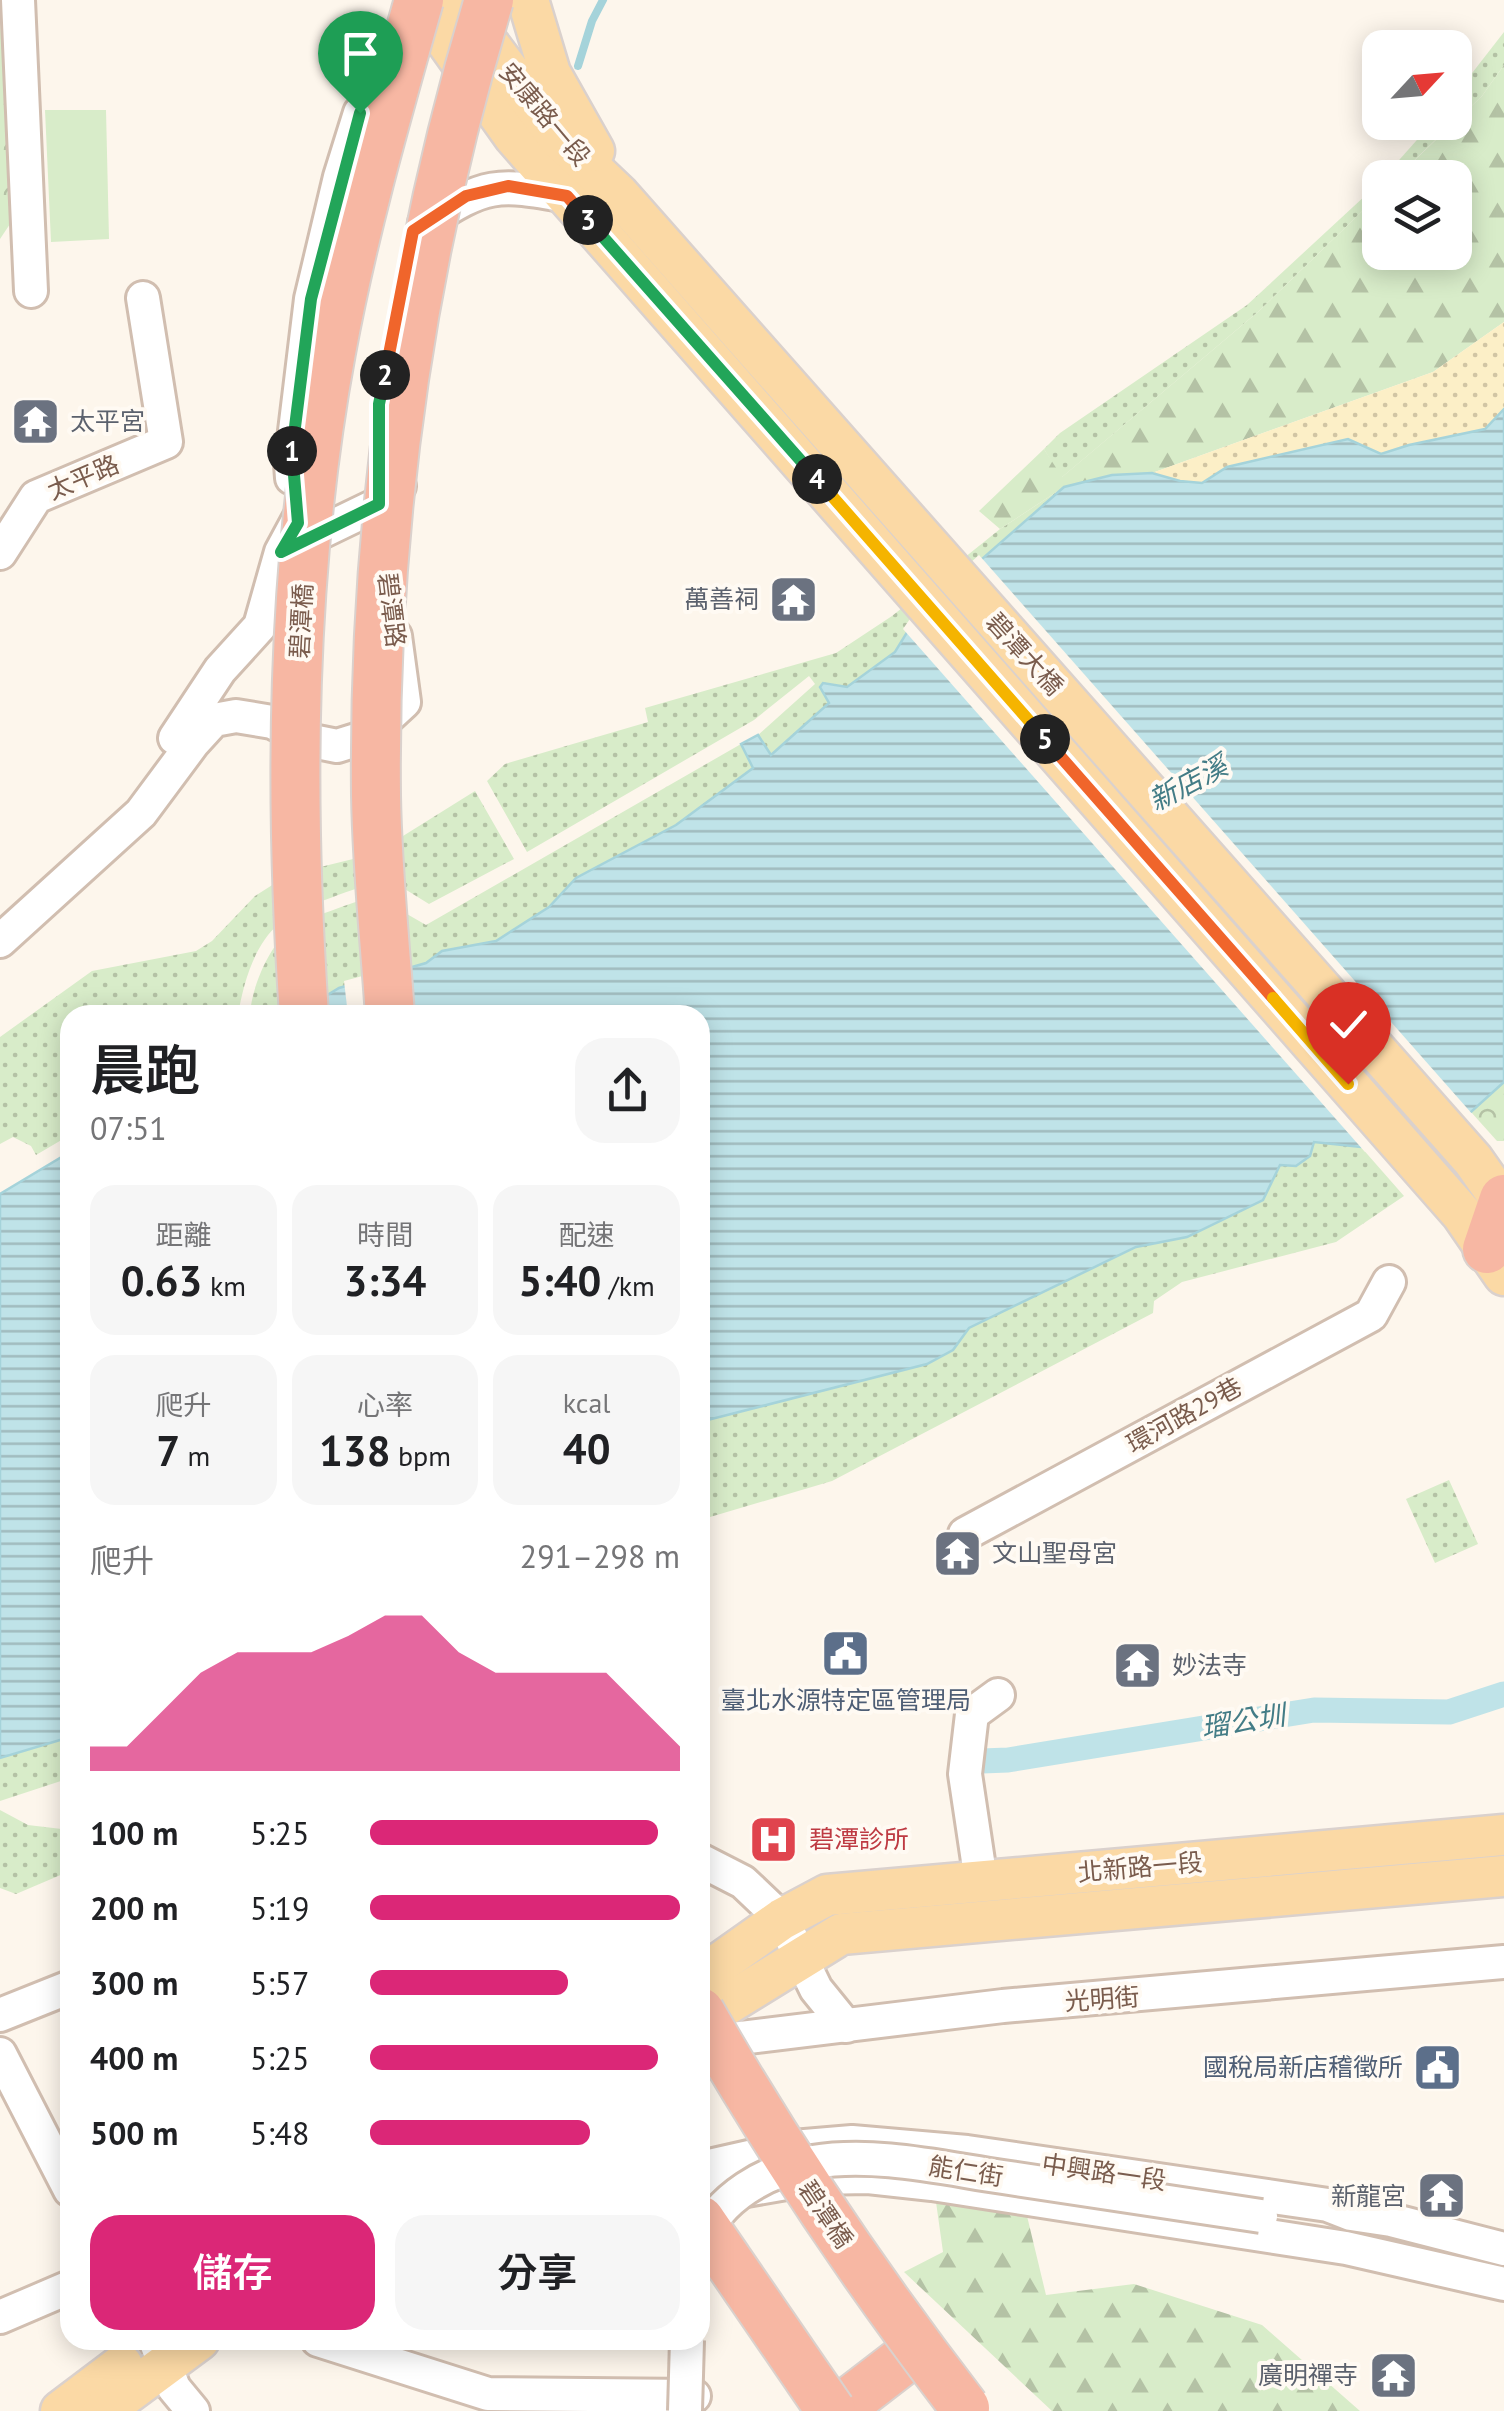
<!DOCTYPE html>
<html lang="zh-TW">
<meta charset="utf-8">
<style>
body{margin:0;font-family:"PT Sans","Noto Sans TC",sans-serif;background:#f6f6f6;color:#202124;height:100vh;display:flex;flex-direction:column;font-size:38px;white-space:nowrap}
*{box-sizing:border-box;margin:0}
p{font-size:32px;color:#757577}
.icon{flex:none;width:55px;height:55px;fill:none;stroke:currentColor;stroke-width:2;stroke-linecap:round;stroke-linejoin:round}
.map{position:relative;flex:1;overflow:hidden}
.details{position:absolute;left:60px;top:1005px;width:650px;height:1345px;display:flex;flex-direction:column;background:#fff;border-radius:30px;box-shadow:0 5px 25px #0003}
.details>*{flex:none}
.needle{width:65px;rotate:64deg}
.fabs{position:absolute;left:1362px;top:30px;display:grid;gap:20px}
.fabs a{display:grid;place-items:center;width:110px;height:110px;border-radius:20px;background:#fff;box-shadow:0 5px 25px #0003;font-size:50px}
.pin{position:absolute;display:grid;place-items:center;width:85px;height:85px;color:#fff;margin:-102px -42px;border-radius:50% 50% 50% 0;rotate:-45deg;box-shadow:0 0 10px #0007}
.pin .icon{rotate:45deg}
.km{position:absolute;width:50px;height:50px;margin:-25px;border-radius:50%;background:#222;color:#fff;font-size:28px;line-height:50px;text-align:center}
.round{display:grid;place-items:center;flex:none;width:105px;height:105px;border-radius:30px;background:#f6f6f6}
.overview{display:flex;align-items:center;justify-content:space-between;height:170px;padding:0 30px}
h1{font-size:55px;font-weight:600;line-height:75px}
.figures{display:grid;grid-template-columns:repeat(3,1fr);gap:15px;height:170px;padding:10px 30px}
.figures div{display:grid;align-content:center;border-radius:25px;background:#f6f6f6;text-align:center}
.figures b{font-size:42px;font-weight:600}
.figures small{font-size:28px;font-weight:400}
.figures p{font-size:28px}
.chart{height:280px;padding:20px 30px}
.chart p{display:flex;justify-content:space-between}
.chart svg{width:100%;height:180px;margin-top:10px;fill:#db2777;opacity:.7}
.button{display:flex;gap:20px;margin-top:auto;padding:20px 30px}
.button a{flex:1;height:115px;border-radius:30px;background:#db2777;color:#fff;font-size:40px;font-weight:600;line-height:115px;text-align:center}
.button a+a{background:#f6f6f6;color:#202124}
ul{padding:0 30px;list-style:none;font-size:32px}
li{display:grid;grid-template-columns:160px 120px 1fr;align-items:center;height:75px}
li i{height:25px;border-radius:12px;background:#db2777}
.map>svg:first-child{display:block}
</style>
<div class="map">
<svg width="1504" height="2411" viewBox="0 0 1504 2411">
<defs>
<pattern id="grass-dots" width="8" height="8" patternUnits="userSpaceOnUse" patternTransform="scale(2.5)"><rect width="8" height="8" fill="#d8ecc9"/><path d="M2 2h.1M6 6h.1" fill="none" stroke="#b4c2a5" stroke-width="1.8" stroke-linecap="round"/></pattern>
<pattern id="forest-firs" width="22" height="20" patternUnits="userSpaceOnUse" patternTransform="scale(2.5)"><rect width="22" height="20" fill="#d8ecc9"/><path d="M5 1l3.5 6h-7zM16 11l3.5 6h-7z" fill="#b4c2a5"/></pattern>
<pattern id="sand-dots" width="8" height="8" patternUnits="userSpaceOnUse" patternTransform="scale(2.5)"><rect width="8" height="8" fill="#fcefc7"/><path d="M2 2h.1M6 6h.1" fill="none" stroke="#d1c5a4" stroke-width="1.8" stroke-linecap="round"/></pattern>
<pattern id="park-crowns" width="20" height="18" patternUnits="userSpaceOnUse" patternTransform="scale(2.5)"><rect width="20" height="18" fill="#d8ecc9"/><path d="M2 6a3 3 0 1 1 6 0M12 15a3 3 0 1 1 6 0" fill="none" stroke="#b4c2a5"/></pattern>
<pattern id="water-rules" width="6" height="5" patternUnits="userSpaceOnUse" patternTransform="scale(2.5)"><rect width="6" height="5" fill="#bfe3e8"/><path d="M0 2.5h6" fill="none" stroke="#a0bbbe"/></pattern>
</defs>
<rect width="100%" height="100%" fill="#fdf6ec"/>
<g fill="url(#grass-dots)">
<polygon points="1504,32 1504,65 1482,96 1455,122 1455,95"/>
<polygon points="1454,122 1397,177 1384,177 1432,123"/>
<polygon points="1380,182 1380,194 1259,311 1061,478 1044,449 1060,433 1247,305"/>
<polygon points="1064,487 917,616 895,652 847,687 820,687 830,703 770,756 758,735 815,684 809,676 754,720 527,852 487,781 505,764 648,722 645,708 836,653 892,616 1000,529"/>
<path d="M 741,744 L 753,768 L 676,825 L 576,878 L 549,907 L 496,941 L 442,951 L 426,963 L 339,988 L 294,1015 L 250,1015 C 251,989 269,945 291,929 C 308,917 352,904 374,895 L 426,925 Z"/>
<path d="M 475,791 L 514,859 L 429,904 L 387,878 C 358,889 303,904 279,924 C 254,944 243,985 238,1015 L 70,1015 L 70,1135 L 36,1155 L 31,1146 L 13,1137 L 0,1144 L 0,1037 L 92,971 L 196,951 L 212,941 L 255,896 L 288,875 L 353,859 L 403,836 Z"/>
<polygon points="1314,1142 1361,1147 1404,1196 1336,1242 1182,1282 1154,1301 1153,1313 832,1481 700,1520 700,1422 927,1364 952,1350 968,1328 1136,1247 1187,1237 1280,1165 1296,1166 1310,1156"/>
<polygon points="1449,1480 1478,1544 1435,1563 1406,1499"/>
<polygon points="70,1737 70,1778 0,1801 0,1758"/>
<polygon points="0,1810 28,1825 70,1830 70,1871 16,1894 0,1888"/>
</g>
<g fill="url(#forest-firs)">
<polygon points="1504,65 1504,322 1433,372 1152,473 1112,475 1064,487 1000,529 979,511 1044,449 1062,477 1259,311 1380,194 1380,252 1455,252 1455,178 1397,177 1482,96"/>
<polygon points="936,2202 1027,2216 1046,2295 1134,2284 1262,2325 1360,2411 1052,2411 904,2272 943,2252"/>
</g>
<polygon fill="url(#sand-dots)" points="1504,322 1504,409 1485,429 1409,445 1381,454 1349,439 1227,467 1202,483 1180,481 1152,473 1433,372"/>
<g fill="url(#park-crowns)">
<polygon points="0,19 14,218 0,239"/>
<polygon points="1504,1082 1504,1141 1497,1141 1471,1112"/>
</g>
<polygon fill="#d8ecc9" points="45,110 106,110 109,239 51,242"/>
<g fill="url(#water-rules)" stroke="#a5d3da" stroke-width="2.5">
<polygon points="1504,409 1504,1082 1471,1112 1361,1147 1314,1142 1310,1156 1296,1166 1280,1165 1263,1200 1187,1237 1136,1247 969,1328 953,1350 927,1364 700,1422 700,1015 295,1015 339,988 426,963 442,951 496,941 549,907 576,878 676,825 753,768 741,744 758,735 771,755 829,703 820,687 823,683 847,687 895,652 917,616 1064,487 1112,475 1152,473 1180,481 1202,483 1227,467 1348,439 1381,454 1409,445 1485,429"/>
<polygon points="70,1152 70,1737 0,1758 0,1194"/>
</g>
<g fill="#fdf6ec">
<polygon points="979,555 1474,1116 1365,1152 903,629 914,613"/>
<polygon points="399,966 406,1015 348,1015 344,981"/>
</g>
<g fill="none" stroke-linecap="round" stroke-linejoin="round">
<polyline stroke="#a5d3da" stroke-width="8" points="578,66 592,21 603,0"/>
<polyline stroke="#bfe3e8" stroke-width="25" points="982,1761 1008,1760 1314,1710 1449,1712 1504,1694"/>
<defs>
<g id="minor">
<polyline points="18,0 31,291"/>
<path d="M 425,223 C 486,183 496,183 567,196"/>
<polyline points="292,478 291,464 311,299 340,177 360,113 399,85"/>
<polyline points="290,547 379,504 399,486"/>
<polyline points="0,553 36,497 166,442 143,298"/>
<polyline points="175,738 220,670 260,626 281,552 301,515"/>
<polyline points="0,941 141,813 193,743 214,720 236,716 272,722 312,741 337,746 366,737 404,702 395,636"/>
<polyline points="965,1534 1371,1315 1389,1282"/>
<polyline points="700,1860 743,1882 782,1919 816,1989 846,2026"/>
<polyline points="981,1881 965,1774 972,1714 998,1695"/>
<polyline points="0,2015 70,1987"/>
<polyline points="700,2043 1003,2006 1504,1962"/>
<polyline points="0,2054 70,2190"/>
<polyline points="700,2168 793,2147 852,2142 967,2152 1328,2205 1351,2214 1391,2220 1504,2249"/>
<polyline points="700,2198 815,2178 868,2177 932,2184 1346,2248 1504,2284"/>
<polyline points="0,2317 70,2287"/>
<polyline points="155,2340 174,2388 193,2411"/>
<polyline points="318,2340 488,2394 694,2396"/>
</g>
<g id="major">
<polyline points="427,0 425,11 514,136 1462,1214 1504,1275"/>
<polyline points="464,0 463,7 474,25 560,139 618,194 1473,1160 1504,1204"/>
<polyline points="528,0 550,73 594,151"/>
<polyline points="700,1977 782,1919 827,1895 1504,1835"/>
<polyline points="700,2021 841,1934 1504,1876"/>
<polyline points="61,2411 122,2365"/>
<polyline points="103,2411 199,2340"/>
</g>
<g id="highway">
<polyline points="1487,1249 1504,1199"/>
<polyline points="837,2411 919,2348"/>
</g>
</defs>
<use href="#minor" stroke="#d1beb0" stroke-width="38"/>
<use href="#major" stroke="#dad1cd" stroke-width="45"/>
<use href="#highway" stroke="#dad1cd" stroke-width="52"/>
<use href="#minor" stroke="#fff" stroke-width="32"/>
<use href="#major" stroke="#fbd9a5" stroke-width="40"/>
<use href="#highway" stroke="#f7b7a3" stroke-width="48"/>
<defs>
<g id="minor-bridge">
<path d="M 700,2243 C 718,2197 767,2170 813,2162 C 876,2152 942,2168 1003,2177 C 1089,2190 1175,2203 1261,2216"/>
<polyline points="685,2411 687,2340"/>
</g>
<g id="highway-bridge">
<path d="M 304,1015 C 289,794 291,570 331,352 C 353,232 386,117 419,0"/>
<path d="M 390,1015 C 385,942 377,868 376,795 C 373,525 411,258 489,0"/>
<path d="M 700,2012 C 779,2150 868,2282 965,2408"/>
<polyline points="700,2220 831,2411"/>
</g>
</defs>
<use href="#minor-bridge" stroke="#d1beb0" stroke-width="38" stroke-linecap="butt"/>
<use href="#highway-bridge" stroke="#dad1cd" stroke-width="52" stroke-linecap="butt"/>
<use href="#minor-bridge" stroke="#fff" stroke-width="32"/>
<use href="#highway-bridge" stroke="#f7b7a3" stroke-width="48"/>
</g>
<g fill="none" stroke-linecap="round" stroke-linejoin="round">
<defs>
<polyline id="split-1" points="292,451 311,299 360,113"/>
<polyline id="split-2" points="292,451 298,523 281,552 379,504 379,404 385,375"/>
<polyline id="split-3" points="385,375 413,231 466,196 508,186 567,196 588,220"/>
<polyline id="split-4" points="588,220 817,479"/>
<polyline id="split-5" points="817,479 1045,739"/>
<polyline id="split-6" points="1045,739 1273,998"/>
<polyline id="split-7" points="1273,998 1348,1084"/>
</defs>
<use href="#split-1" stroke="#fff" stroke-width="20"/>
<use href="#split-2" stroke="#fff" stroke-width="20"/>
<use href="#split-3" stroke="#fff" stroke-width="20"/>
<use href="#split-4" stroke="#fff" stroke-width="20"/>
<use href="#split-5" stroke="#fff" stroke-width="20"/>
<use href="#split-6" stroke="#fff" stroke-width="20"/>
<use href="#split-7" stroke="#fff" stroke-width="20"/>
<use href="#split-1" stroke="#22a559" stroke-width="12"/>
<use href="#split-2" stroke="#22a559" stroke-width="12"/>
<use href="#split-3" stroke="#f0652b" stroke-width="12"/>
<use href="#split-4" stroke="#22a559" stroke-width="12"/>
<use href="#split-5" stroke="#f5b400" stroke-width="12"/>
<use href="#split-6" stroke="#f0652b" stroke-width="12"/>
<use href="#split-7" stroke="#f5b400" stroke-width="12"/>
</g>
<defs>
<symbol id="temple-square" viewBox="-11 -11 22 22"><rect x="-9" y="-9" width="18" height="18" rx="4" fill="#6b7280" stroke="#fffaf3"/><path d="M0-6L5-2H3V0L6.5 2.5H4V6H1.5V3h-3V6H-4V2.5H-6.5L-3 0V-2H-5Z" fill="#fff"/></symbol>
<symbol id="civic-square" viewBox="-11 -11 22 22"><rect x="-9" y="-9" width="18" height="18" rx="4" fill="#5c6f8a" stroke="#fffaf3"/><path d="M-.6-6.5H3V-4.5H.6V-3L4-1V1h2V6H-6V1h2V-1L-.6-3ZM-1.2 2.5V6h2.4V2.5Z" fill="#fff"/></symbol>
<symbol id="hospital-square" viewBox="-11 -11 22 22"><rect x="-9" y="-9" width="18" height="18" rx="4" fill="#e0444e" stroke="#fffaf3"/><path d="M-5-5h3v3.5h4V-5h3V5h-3V1.5h-4V5h-3Z" fill="#fff"/></symbol>
</defs>
<g fill-rule="evenodd">
<use href="#temple-square" x="8" y="394" width="55" height="55"/>
<use href="#temple-square" x="766" y="572" width="55" height="55"/>
<use href="#temple-square" x="930" y="1526" width="55" height="55"/>
<use href="#civic-square" x="818" y="1626" width="55" height="55"/>
<use href="#temple-square" x="1110" y="1638" width="55" height="55"/>
<use href="#hospital-square" x="746" y="1812" width="55" height="55"/>
<use href="#civic-square" x="1410" y="2040" width="55" height="55"/>
<use href="#temple-square" x="1414" y="2168" width="55" height="55"/>
<use href="#temple-square" x="1366" y="2348" width="55" height="55"/>
</g>
<g text-anchor="middle" stroke-width="8" stroke-linejoin="round" paint-order="stroke">
<g font-size="25" fill="#7a5c4d" stroke="#fffaf3">
<text transform="translate(545 114) rotate(50)" y="9">安康路一段</text>
<text transform="translate(83 477) rotate(-23)" y="9">太平路</text>
<text transform="translate(392 610) rotate(83)" y="9">碧潭路</text>
<text transform="translate(301 621) rotate(-87)" y="9">碧潭橋</text>
<text transform="translate(1025 654) rotate(48)" y="9">碧潭大橋</text>
<text transform="translate(1184 1415) rotate(-29)" y="9">環河路29巷</text>
<text transform="translate(1140 1867) rotate(-5)" y="9">北新路一段</text>
<text transform="translate(1102 1999) rotate(-4)" y="9">光明街</text>
<text transform="translate(966 2171) rotate(9)" y="9">能仁街</text>
<text transform="translate(1104 2172) rotate(8)" y="9">中興路一段</text>
<text transform="translate(826 2214) rotate(56)" y="9">碧潭橋</text>
</g>
<g font-size="25" fill="#5b616d" stroke="#fffaf3" text-anchor="start">
<text x="70" y="430">太平宮</text>
<text x="759" y="608" text-anchor="end">萬善祠</text>
<text x="992" y="1562">文山聖母宮</text>
<text x="1172" y="1674">妙法寺</text>
<text x="1406" y="2205" text-anchor="end">新龍宮</text>
<text x="1358" y="2384" text-anchor="end">廣明禪寺</text>
</g>
<g font-size="25" fill="#4e5e75" stroke="#fffaf3">
<text x="846" y="1709">臺北水源特定區管理局</text>
<text x="1403" y="2076" text-anchor="end">國稅局新店稽徵所</text>
</g>
<g font-size="25" fill="#be3a42" stroke="#fffaf3" text-anchor="start">
<text x="809" y="1848">碧潭診所</text>
</g>
<g font-size="28" font-style="italic" fill="#437c86" stroke="#fffaf3">
<text transform="translate(1188 783) rotate(-28)" y="10">新店溪</text>
<text transform="translate(1243 1721) rotate(-9)" y="10">瑠公圳</text>
</g>
</g>
</svg>
<div class="fabs">
<a><svg class="needle" viewBox="-14 -14 28 28"><path d="M0-13l5 13h-10z" fill="#e53935"/><path d="M0 13l5-13h-10z" fill="#757577"/></svg></a>
<a><svg class="icon" aria-label="layers" viewBox="0 0 24 24"><path d="M12 4l9 5-9 5-9-5zM3 14l9 5 9-5"/></svg></a>
</div>
<div class="pin" style="left:360px;top:113px;background:#1e9e55"><svg class="icon" aria-label="arrive" viewBox="0 0 24 24"><path d="M6 21V4h12l-3 4 3 4H6"/></svg></div>
<div class="pin" style="left:1348px;top:1084px;background:#d93025"><svg class="icon" aria-label="check" viewBox="0 0 24 24"><path d="M5 12l5 5 9-10"/></svg></div>
<b class="km" style="left:292px;top:451px">1</b>
<b class="km" style="left:385px;top:375px">2</b>
<b class="km" style="left:588px;top:220px">3</b>
<b class="km" style="left:817px;top:479px">4</b>
<b class="km" style="left:1045px;top:739px">5</b>
<section class="details">
<div class="overview"><div><h1>晨跑</h1><p>07:51</p></div><a class="round"><svg class="icon" aria-label="share" viewBox="0 0 24 24"><path d="M12 15V3M7 8l5-5 5 5M5 13v7h14v-7"/></svg></a></div>
<div class="figures">
<div><p>距離</p><b>0.63<small> km</small></b></div>
<div><p>時間</p><b>3:34</b></div>
<div><p>配速</p><b>5:40<small> /km</small></b></div>
</div>
<div class="figures">
<div><p>爬升</p><b>7<small> m</small></b></div>
<div><p>心率</p><b>138<small> bpm</small></b></div>
<div><p>kcal</p><b>40</b></div>
</div>
<div class="chart"><p><span>爬升</span>291–298 m</p>
<svg viewBox="0 0 160 44" preserveAspectRatio="none"><path d="M0 44V38L10 38L20 29L30 20L40 15L50 15L60 15L70 11L80 6L90 6L100 15L110 20L120 20L130 20L140 20L150 29L160 38V44z"/></svg>
</div>
<ul>
<li><b>100 m</b>5:25<i style="width:93%"></i></li>
<li><b>200 m</b>5:19<i style="width:100%"></i></li>
<li><b>300 m</b>5:57<i style="width:64%"></i></li>
<li><b>400 m</b>5:25<i style="width:93%"></i></li>
<li><b>500 m</b>5:48<i style="width:71%"></i></li>
</ul>
<div class="button"><a>儲存</a><a>分享</a></div>
</section>
</div>
